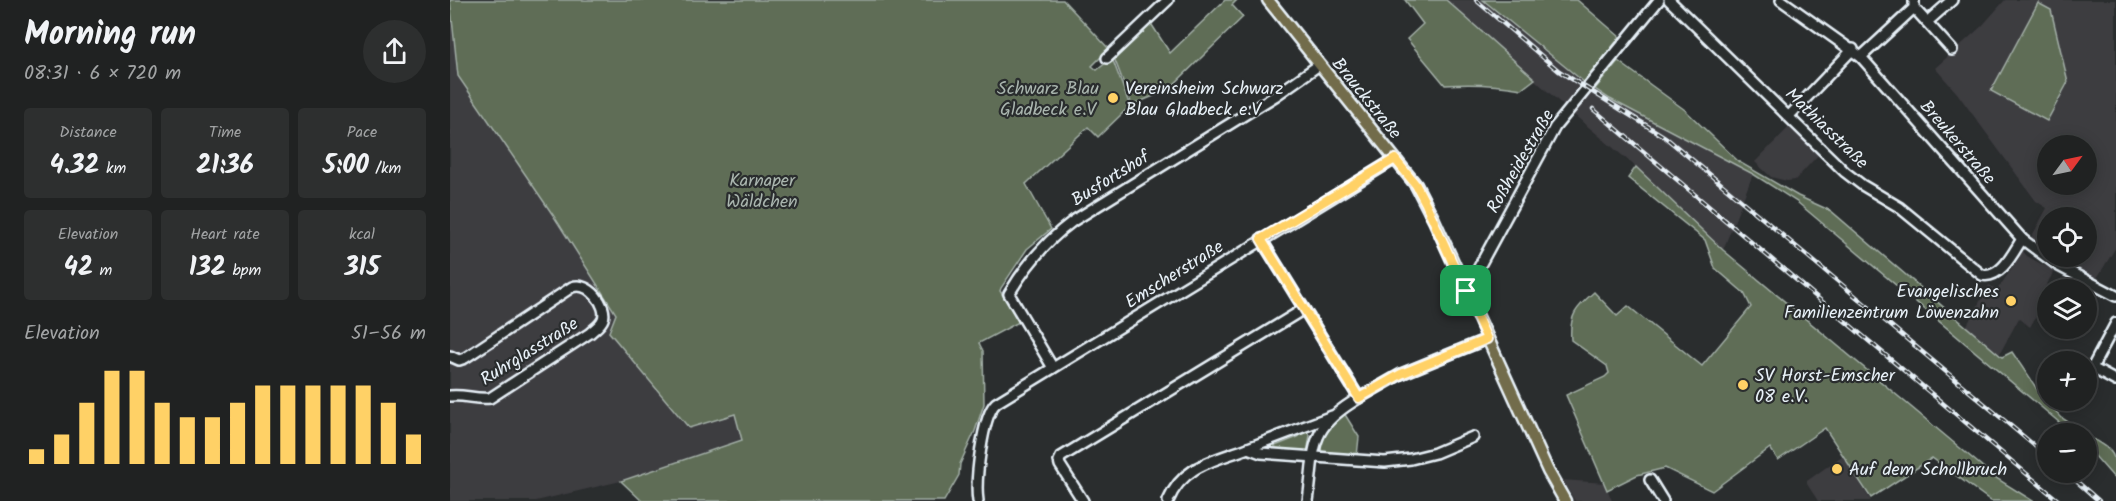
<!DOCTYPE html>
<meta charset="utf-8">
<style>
body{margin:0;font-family:Kalam,sans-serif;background:#2d2f2f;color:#f1f3f6;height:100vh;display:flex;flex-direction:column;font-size:22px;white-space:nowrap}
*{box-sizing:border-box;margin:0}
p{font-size:20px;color:#a2a4a5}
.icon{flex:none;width:33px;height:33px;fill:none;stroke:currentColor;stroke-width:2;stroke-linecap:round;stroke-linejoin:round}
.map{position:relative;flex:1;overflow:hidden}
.sheet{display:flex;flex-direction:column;background:#202222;width:450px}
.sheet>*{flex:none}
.needle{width:39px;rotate:57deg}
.fabs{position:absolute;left:1587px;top:135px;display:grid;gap:12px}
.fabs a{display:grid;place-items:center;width:60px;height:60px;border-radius:50%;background:#202222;box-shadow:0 3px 15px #0003,0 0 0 2px #3d3f40;font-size:30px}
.pin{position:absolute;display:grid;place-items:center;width:51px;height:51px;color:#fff;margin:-26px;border-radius:12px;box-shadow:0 3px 9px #0006}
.round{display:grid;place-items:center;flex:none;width:63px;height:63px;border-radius:32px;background:#2d2f2f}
.headline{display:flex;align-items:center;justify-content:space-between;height:102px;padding:0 24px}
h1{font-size:33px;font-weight:700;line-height:45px}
.figures{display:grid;grid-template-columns:repeat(3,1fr);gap:9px;height:102px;padding:6px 24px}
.figures div{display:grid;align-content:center;border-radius:6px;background:#2d2f2f;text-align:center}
.figures b{font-size:26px;font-weight:700}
.figures small{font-size:16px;font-weight:400}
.figures p{font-size:16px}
.chart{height:168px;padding:12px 24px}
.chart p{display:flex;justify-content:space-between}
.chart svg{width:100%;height:108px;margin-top:6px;stroke:#ffd166;stroke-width:6}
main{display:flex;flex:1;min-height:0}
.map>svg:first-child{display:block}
</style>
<main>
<section class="sheet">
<div class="headline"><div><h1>Morning run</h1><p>08:31 · 6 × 720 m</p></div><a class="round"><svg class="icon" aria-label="share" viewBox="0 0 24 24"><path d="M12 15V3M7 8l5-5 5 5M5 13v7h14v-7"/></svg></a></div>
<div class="figures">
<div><p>Distance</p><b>4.32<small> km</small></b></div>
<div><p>Time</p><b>21:36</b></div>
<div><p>Pace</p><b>5:00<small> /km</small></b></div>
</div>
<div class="figures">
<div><p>Elevation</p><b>42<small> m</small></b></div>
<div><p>Heart rate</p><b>132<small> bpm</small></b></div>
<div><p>kcal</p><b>315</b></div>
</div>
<div class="chart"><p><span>Elevation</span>51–56 m</p>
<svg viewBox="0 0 160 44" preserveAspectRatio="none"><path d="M5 44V38M15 44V32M25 44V19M35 44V6M45 44V6M55 44V19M65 44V25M75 44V25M85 44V19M95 44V12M105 44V12M115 44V12M125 44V12M135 44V12M145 44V19M155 44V32"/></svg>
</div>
</section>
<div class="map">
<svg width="1666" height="501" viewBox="0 0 1666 501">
<rect width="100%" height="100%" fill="#2a2d2e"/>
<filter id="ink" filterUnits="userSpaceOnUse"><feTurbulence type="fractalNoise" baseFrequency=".0167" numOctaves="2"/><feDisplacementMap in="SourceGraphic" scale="12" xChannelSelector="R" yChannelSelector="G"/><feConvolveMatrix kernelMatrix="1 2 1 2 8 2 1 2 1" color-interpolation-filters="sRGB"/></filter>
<g filter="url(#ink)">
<g fill="#3e3c41" fill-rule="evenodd">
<polygon points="996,0 1033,0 1134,82 1160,99 1303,174 1273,250 1186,167 1116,108"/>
<path d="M 1555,0 L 1666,0 L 1666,247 L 1647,278 L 1609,257 L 1636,256 L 1636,218 L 1598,218 L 1597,250 L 1581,238 L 1597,208 L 1586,201 L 1507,93 L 1485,68 L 1532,26 ZM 1598,146 L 1636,146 L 1636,184 L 1598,184 Z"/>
<polygon points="0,12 8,76 105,218 166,314 159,332 285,414 292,439 171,481 86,501 0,501 0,404 7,401 0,388"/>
<polygon points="1342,124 1371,152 1345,180 1337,181 1321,177 1305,162"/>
<polygon points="1571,249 1577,256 1604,271 1589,299 1594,302 1580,327 1569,318 1549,355 1516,327 1539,285 1547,290 1570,257 1565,254"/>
<polygon points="1392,456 1393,456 1421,501 1368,501 1357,484 1357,481"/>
<polygon points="1112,480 1155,483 1162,501 1125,501"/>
</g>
<g fill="#5e6d56" stroke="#a3afa7" stroke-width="1.5">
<polygon points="0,0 613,0 659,49 642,66 647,70 662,58 680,106 648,137 638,127 576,184 601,229 577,249 551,288 550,291 569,322 529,343 533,351 534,404 525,431 510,464 509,475 494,501 192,501 171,481 292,440 285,414 239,428 159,332 166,314 105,218 8,76"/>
<polygon points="775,0 787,0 782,5 793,17 718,90 682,105 663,55 700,22 720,53"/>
<path d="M 955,0 L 996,0 L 1085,79 L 1072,89 C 1045,84 1022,83 995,85 L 957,39 L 973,24 Z"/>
<polygon points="1033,0 1127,0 1170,37 1134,82"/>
<polygon points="1588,3 1601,10 1618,82 1597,121 1541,91"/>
<polygon points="1168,61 1235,110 1289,162 1348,196 1381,211 1552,357 1562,352 1593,398 1612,418 1635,433 1622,433 1347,202 1303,174 1160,99 1145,89"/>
<path d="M 1186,167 L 1273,250 L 1546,478 L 1583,501 L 1541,501 L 1482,458 L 1421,498 L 1375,428 L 1328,460 L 1320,448 L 1262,491 L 1215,468 L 1187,475 L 1157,490 L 1116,395 L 1155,377 L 1159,373 L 1157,366 L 1121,340 C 1119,315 1126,308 1144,292 L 1167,316 L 1178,306 L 1252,366 L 1301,307 L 1294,293 L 1265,268 L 1255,240 L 1178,178 Z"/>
<path d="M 894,413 L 909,437 L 907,456 L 871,451 C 870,436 882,421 894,413 Z"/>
<polygon points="854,430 860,435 857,453 813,449 812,447 823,442 825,446 848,437 848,432"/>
<path d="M 1637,435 C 1662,452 1666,448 1666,480 L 1637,447 Z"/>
</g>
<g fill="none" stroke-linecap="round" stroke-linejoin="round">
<defs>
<g id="minor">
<path d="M 1219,0 L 1395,172 L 1412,185 L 1449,207 L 1532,275 C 1551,279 1563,253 1572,239"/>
<polyline points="1331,0 1411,57 1572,239 1607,265 1666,296"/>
<polyline points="1464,8 1502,50"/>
<polyline points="1477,22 1502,0"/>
<polyline points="1411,57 1464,8 1464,0"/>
<polyline points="657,58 718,0"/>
<polyline points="1339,116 1403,49"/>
<polyline points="811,239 909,398 951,374 1037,339"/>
<polyline points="1016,291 1105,127 1209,0"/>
<polyline points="1666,323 1642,368 1666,381"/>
<path d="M 0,356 L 9,360 L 15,358 L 122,287 C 139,281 158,306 153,319 C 151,325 144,329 140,333 L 40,398 C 26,400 14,394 0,396"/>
<path d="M 603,368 L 559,294 C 576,265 596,241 623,221 L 825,96 L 869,65"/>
<polyline points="882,416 798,448 811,453 935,462 961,459 985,453 1023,437"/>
<polyline points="1200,480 1213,501"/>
<path d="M 528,501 C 525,482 532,416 546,403 L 945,159"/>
<polyline points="633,501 610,465 609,461 611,457 854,309"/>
<path d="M 718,501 C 733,465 764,461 798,448"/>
<path d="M 858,501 C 866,447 856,429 909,398"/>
</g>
<polyline id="major" points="818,0 966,185 984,220 1098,471 1115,501"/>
</defs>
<use href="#minor" stroke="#e8f1f8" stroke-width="14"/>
<use href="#major" stroke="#e8f1f8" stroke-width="15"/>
<use href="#minor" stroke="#2a2d2e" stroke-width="9"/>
<use href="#major" stroke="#726c4b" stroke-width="10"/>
<defs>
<g id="rail">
<polyline points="1026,0 1109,71 1215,137 1598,457"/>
<polyline points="1143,109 1609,501"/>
<polyline points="1616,472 1649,501"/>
</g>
</defs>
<use href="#rail" stroke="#e8f1f8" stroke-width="4.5"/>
<use href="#rail" stroke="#2a2d2e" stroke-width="2" stroke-dasharray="7" stroke-linecap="butt"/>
</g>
</g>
<g fill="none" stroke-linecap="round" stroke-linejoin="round" filter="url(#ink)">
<defs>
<polygon id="route" points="945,159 966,185 976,204 1037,339 951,374 909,398 811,239"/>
</defs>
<use href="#route" stroke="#fff" stroke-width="12"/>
<use href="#route" stroke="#ffd166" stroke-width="8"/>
</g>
<g fill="#ffd166" stroke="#2a2d2e" stroke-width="2">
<circle cx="663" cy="98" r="6"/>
<circle cx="1561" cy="301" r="6"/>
<circle cx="1293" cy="385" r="6"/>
<circle cx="1387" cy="469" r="6"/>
</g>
<g text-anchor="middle" stroke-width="4.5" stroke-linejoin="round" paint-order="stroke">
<g font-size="18" fill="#aab6af" stroke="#2a2d2e">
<text x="598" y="94">Schwarz Blau<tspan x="598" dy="21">Gladbeck e.V</tspan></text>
<text x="312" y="186">Karnaper<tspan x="312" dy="21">Wäldchen</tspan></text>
</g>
<g font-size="18" fill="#e8f1f8" stroke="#2a2d2e" text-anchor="start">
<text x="675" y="94">Vereinsheim Schwarz<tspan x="675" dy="21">Blau Gladbeck e.V</tspan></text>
<text x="1549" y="297" text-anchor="end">Evangelisches<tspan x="1549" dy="21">Familienzentrum Löwenzahn</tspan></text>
<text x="1305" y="381">SV Horst-Emscher<tspan x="1305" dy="21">08 e.V.</tspan></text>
<text x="1399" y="475">Auf dem Schollbruch</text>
</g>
<g font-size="18" fill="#e8f1f8" stroke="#2a2d2e">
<text transform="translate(917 98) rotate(51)" y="6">Brauckstraße</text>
<text transform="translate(1377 128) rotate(44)" y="6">Mathiasstraße</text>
<text transform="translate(1508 142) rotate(49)" y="6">Breukerstraße</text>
<text transform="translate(1070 161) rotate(-60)" y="6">Roßheidestraße</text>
<text transform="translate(660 178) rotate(-32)" y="6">Busfortshof</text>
<text transform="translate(724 274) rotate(-32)" y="6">Emscherstraße</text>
<text transform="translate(79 351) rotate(-32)" y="6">Ruhrglasstraße</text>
</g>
</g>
</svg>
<div class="fabs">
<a><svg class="needle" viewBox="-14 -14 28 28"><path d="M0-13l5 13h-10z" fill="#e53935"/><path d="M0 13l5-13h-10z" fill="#a2a4a5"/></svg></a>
<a><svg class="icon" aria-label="locate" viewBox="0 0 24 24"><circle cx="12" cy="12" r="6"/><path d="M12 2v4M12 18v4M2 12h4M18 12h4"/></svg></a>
<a><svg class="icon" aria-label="layers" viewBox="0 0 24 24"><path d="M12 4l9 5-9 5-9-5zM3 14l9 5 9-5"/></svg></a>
<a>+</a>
<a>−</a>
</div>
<div class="pin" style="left:1016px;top:291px;background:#1e9e55"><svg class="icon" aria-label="arrive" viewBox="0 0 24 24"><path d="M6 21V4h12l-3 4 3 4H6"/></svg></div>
</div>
</main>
